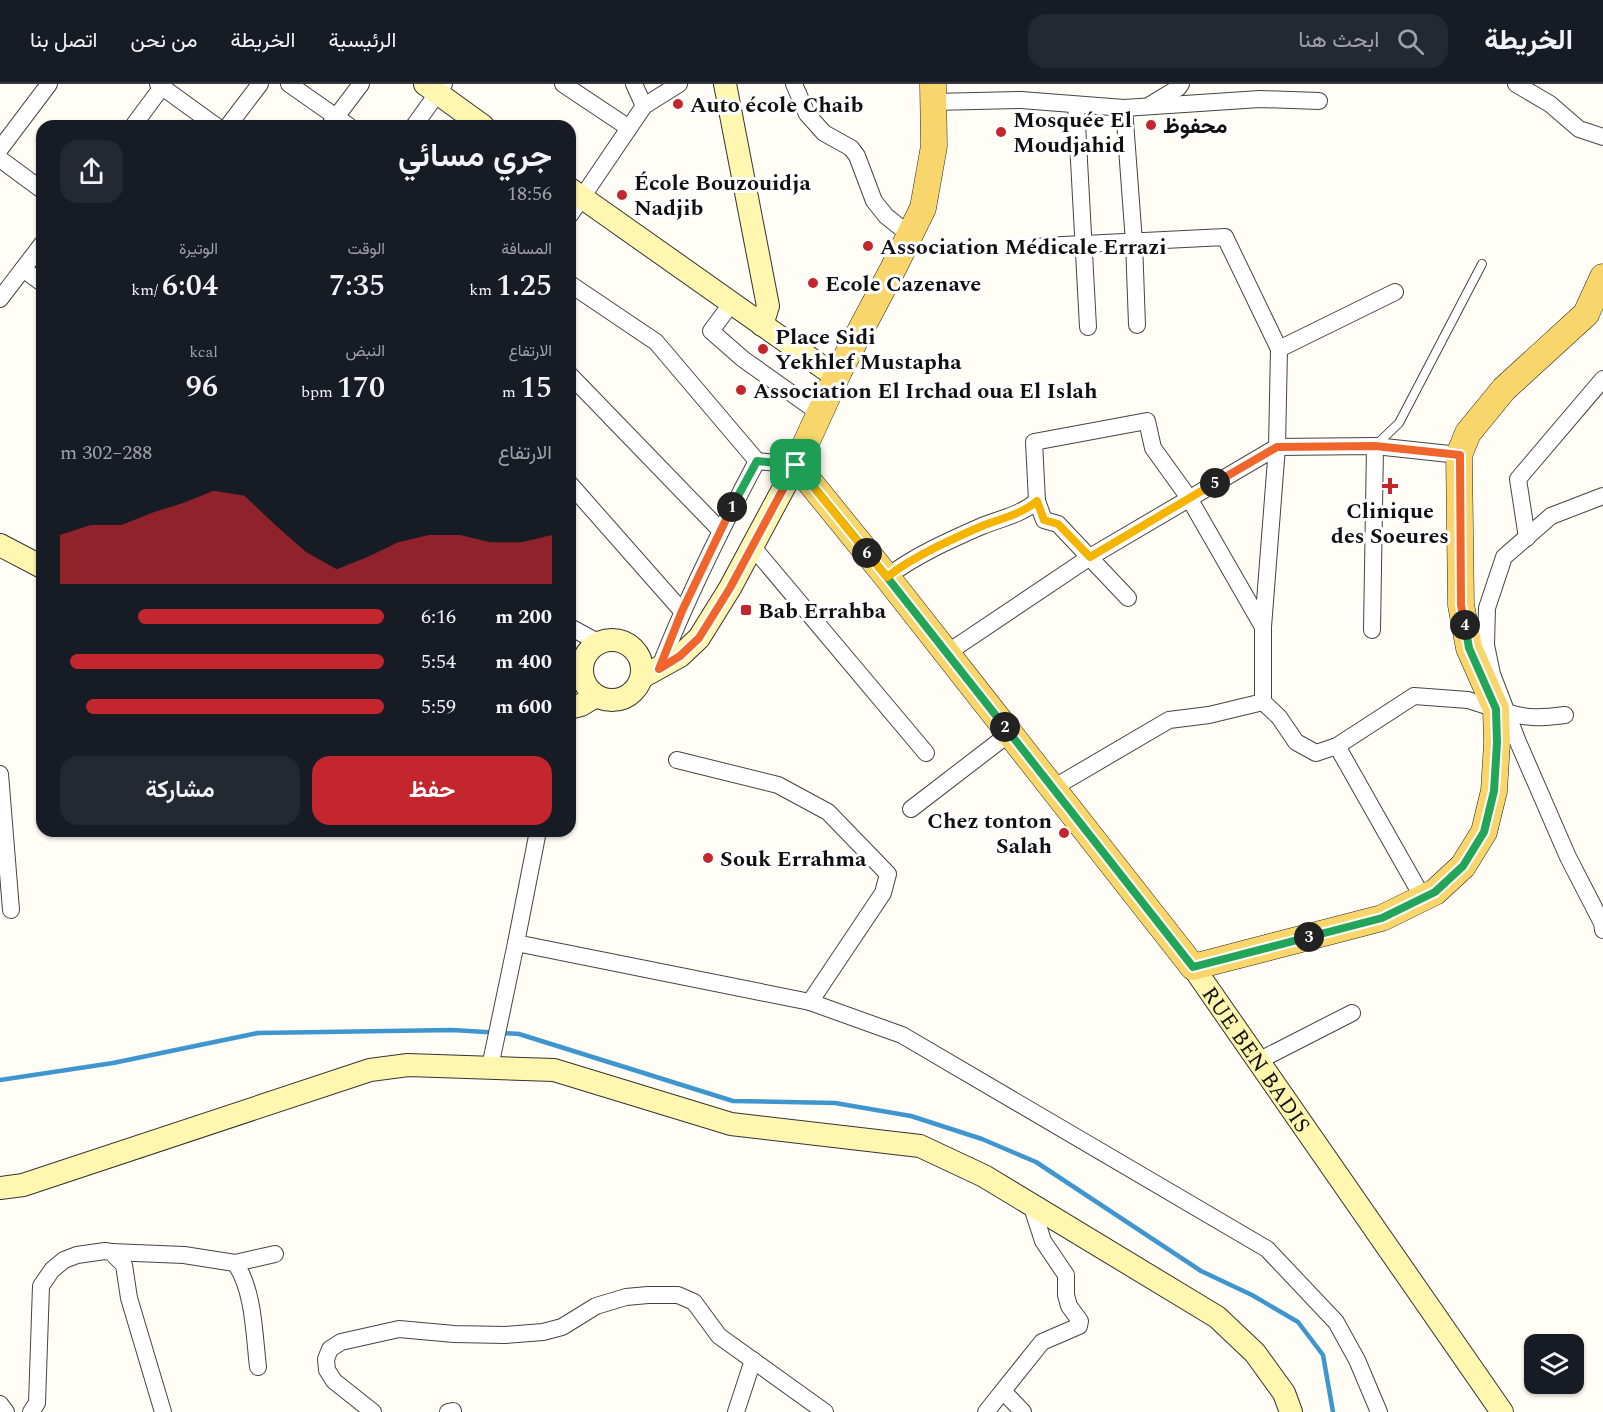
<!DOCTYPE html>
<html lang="ar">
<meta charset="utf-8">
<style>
body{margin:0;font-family:Spectral,Vazirmatn,serif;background:#242831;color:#f1f3f6;direction:rtl;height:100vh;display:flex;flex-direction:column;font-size:22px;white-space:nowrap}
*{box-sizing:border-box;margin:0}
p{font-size:20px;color:#9ea1a6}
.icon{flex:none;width:33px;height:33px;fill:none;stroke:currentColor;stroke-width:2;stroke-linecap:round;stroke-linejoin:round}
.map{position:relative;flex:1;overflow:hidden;direction:ltr}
.drawer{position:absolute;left:36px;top:36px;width:540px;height:717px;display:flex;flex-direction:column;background:#171b24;border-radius:18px;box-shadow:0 2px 4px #0004;direction:rtl}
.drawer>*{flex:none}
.tools{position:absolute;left:1524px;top:1250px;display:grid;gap:12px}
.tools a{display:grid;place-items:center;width:60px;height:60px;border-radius:12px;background:#171b24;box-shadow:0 2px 4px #0004;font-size:30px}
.pin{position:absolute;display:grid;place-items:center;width:51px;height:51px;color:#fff;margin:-26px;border-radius:12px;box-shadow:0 3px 9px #0006}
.km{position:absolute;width:30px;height:30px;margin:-15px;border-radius:50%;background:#222;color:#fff;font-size:16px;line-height:30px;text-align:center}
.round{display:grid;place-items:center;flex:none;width:63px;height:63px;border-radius:18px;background:#242831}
.head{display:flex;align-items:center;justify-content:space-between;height:102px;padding:0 24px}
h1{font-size:33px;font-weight:600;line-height:45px}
.figures{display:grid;grid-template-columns:repeat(3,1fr);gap:9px;height:102px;padding:6px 24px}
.figures div{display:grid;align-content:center}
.figures b{font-size:30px;font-weight:600}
.figures small{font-size:16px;font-weight:400}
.figures p{font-size:16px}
.chart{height:168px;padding:12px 24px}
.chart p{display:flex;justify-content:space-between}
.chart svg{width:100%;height:108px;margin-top:6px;fill:#c4262e;opacity:.7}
.action{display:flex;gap:12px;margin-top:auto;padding:12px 24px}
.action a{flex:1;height:69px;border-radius:18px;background:#c4262e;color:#fff;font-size:24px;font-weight:600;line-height:69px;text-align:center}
.action a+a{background:#242831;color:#f1f3f6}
ul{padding:0 24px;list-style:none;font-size:20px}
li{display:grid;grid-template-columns:96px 72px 1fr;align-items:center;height:45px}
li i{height:15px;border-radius:8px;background:#c4262e}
header{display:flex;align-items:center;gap:36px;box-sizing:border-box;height:84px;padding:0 30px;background:#171b24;border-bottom:2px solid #363941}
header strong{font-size:28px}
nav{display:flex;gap:33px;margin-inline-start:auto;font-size:21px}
.search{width:420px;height:54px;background:#242831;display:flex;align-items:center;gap:15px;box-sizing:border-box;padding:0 21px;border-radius:18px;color:#9ea1a6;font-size:22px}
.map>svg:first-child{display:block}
</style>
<header>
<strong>الخريطة</strong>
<div class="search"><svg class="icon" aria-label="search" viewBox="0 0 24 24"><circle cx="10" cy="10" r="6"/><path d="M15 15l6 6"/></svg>ابحث هنا</div>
<nav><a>الرئيسية</a><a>الخريطة</a><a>من نحن</a><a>اتصل بنا</a></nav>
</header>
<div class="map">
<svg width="1603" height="1328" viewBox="0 0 1603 1328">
<rect width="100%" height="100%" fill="#fffdf5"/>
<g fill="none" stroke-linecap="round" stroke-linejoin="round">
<polyline stroke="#3f96cf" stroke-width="4.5" points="0,996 113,979 258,949 452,946 519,950 733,1017 835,1019 911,1032 982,1055 1036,1078 1201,1187 1252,1211 1298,1238 1323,1271 1333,1328"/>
<defs>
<polyline id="lane" points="1375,362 1399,339 1482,180"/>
<g id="street">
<polyline points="158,0 216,42"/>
<polyline points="289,0 349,42"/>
<polyline points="563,0 629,44"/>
<polyline points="634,0 644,22"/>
<polyline points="794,0 807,30 824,49 851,64 857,72 874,117 886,132 901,144"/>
<polyline points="1516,0 1550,20 1579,45 1603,53"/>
<polyline points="933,18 1021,16 1124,24 1260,15 1319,17"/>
<polyline points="1076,21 1088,243"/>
<polyline points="1150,21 1178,4 1181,0"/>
<polyline points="1124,24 1134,158 1137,241"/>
<polyline points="330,41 361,0"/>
<polyline points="133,42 162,3"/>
<polyline points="228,42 260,0"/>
<polyline points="414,42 444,0"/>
<polyline points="0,65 49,0"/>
<polyline points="0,75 42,106"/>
<polyline points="570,131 644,22 679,0"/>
<polyline points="1043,162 1225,153 1279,265"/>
<polyline points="23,185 42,199"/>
<polyline points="570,200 656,258 757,377"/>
<polyline points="0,215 42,160"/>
<polyline points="731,220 711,247 743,275 815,326"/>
<polyline points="570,291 720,446"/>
<polyline points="1375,362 1459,371"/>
<polyline points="570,400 682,527"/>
<polyline points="1603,412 1551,432 1504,473 1487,524 1486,561 1492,590 1518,658 1568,773 1602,839 1603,846"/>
<polyline points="1527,454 1518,395 1603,295"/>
<polyline points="752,462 926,669"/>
<path d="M 887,493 C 914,472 950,456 982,442 C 1000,435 1022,430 1037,417"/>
<polyline points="1128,514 1058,440 1044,436 1037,417 1034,358 1147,337 1153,364 1189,414 1263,543 1277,363 1375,362 1372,546"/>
<polyline points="570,543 592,555 602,557"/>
<polyline points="1263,543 1263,618 1279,633 1296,658 1316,669 1337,662 1414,612 1468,616 1496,625"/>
<polyline points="947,569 1090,473 1277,363 1279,265 1395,208"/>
<path d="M 659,585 C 687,513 721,445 757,377 L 796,381"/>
<path d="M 1505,628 C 1529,635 1541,634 1565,631"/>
<polyline points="1337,662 1423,814"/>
<polyline points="677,676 778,701 828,728 888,790 883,809 810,918"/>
<polyline points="0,690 11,826"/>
<polyline points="1053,704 1169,636 1209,631 1263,618"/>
<polyline points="911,725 1010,649"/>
<polyline points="538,747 516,859 810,918 902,951 1267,1165 1336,1238 1357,1276 1379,1328"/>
<polyline points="1258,977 1352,929"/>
<polyline points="490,983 516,859"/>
<polyline points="111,1168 184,1171 235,1179 275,1170"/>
<path d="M 235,1179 C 254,1206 254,1250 258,1283"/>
<polyline points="1003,1307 1023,1328"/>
<polyline points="0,1320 6,1328"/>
<polyline points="31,1328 37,1319 41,1202 52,1186 64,1176 77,1171 105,1167 111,1168 124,1181 129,1214 163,1328"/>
<polyline points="373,1328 334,1297 327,1286 326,1275 330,1265 341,1258 399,1245 454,1250 505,1251 543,1248 562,1243 596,1222 626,1213 648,1211 678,1211 694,1218 719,1252 825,1328"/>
<polyline points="448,1328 453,1327"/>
<polyline points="736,1328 753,1276"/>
<polyline points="986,1328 1042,1258 1079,1242 1080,1237 1069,1222 1066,1211 1066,1191 1043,1157 1031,1120"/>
</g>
<g id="secondary">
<polyline points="425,0 483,42"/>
<polyline points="725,0 768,222 762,241"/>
<polyline points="570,105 828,287"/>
<polyline points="0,461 42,483"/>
<circle cx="612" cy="586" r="30"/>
<polyline points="642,593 680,572 699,554 730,504 796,381"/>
<polyline points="570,624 581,621 596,612"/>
<path id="s1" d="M 1193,883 L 1502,1328"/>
<polyline points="0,1104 23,1101 370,986 408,981 554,986 731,1040 920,1062 984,1092 1217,1233 1255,1269 1284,1309 1291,1328"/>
</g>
<g id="primary">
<polyline points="796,381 887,493 1193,883 1382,834 1435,808 1463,782 1484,748 1494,707 1497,659 1496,625 1469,564 1461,521 1459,371 1468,349 1504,305 1586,230 1603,193"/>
<polyline points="796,381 839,287 894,183 923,124 934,62 933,0"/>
</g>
</defs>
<use href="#lane" stroke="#444" stroke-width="10"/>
<use href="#street" stroke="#444" stroke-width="18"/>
<use href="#secondary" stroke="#333" stroke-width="24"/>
<use href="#primary" stroke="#222" stroke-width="27"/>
<use href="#lane" stroke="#fff" stroke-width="8"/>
<use href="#street" stroke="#fff" stroke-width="16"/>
<use href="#secondary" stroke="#fff6b0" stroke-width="22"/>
<use href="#primary" stroke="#f9d66b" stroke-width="26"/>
</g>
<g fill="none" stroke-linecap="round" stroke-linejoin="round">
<defs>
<polyline id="split-1" points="732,423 682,527 659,585 680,572 699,554 730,504 796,381"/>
<polyline id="split-2" points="732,423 757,377 796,381 887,493 1005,643"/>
<polyline id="split-3" points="1005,643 1193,883 1309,853"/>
<polyline id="split-4" points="1309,853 1382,834 1435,808 1463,782 1484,748 1494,707 1497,659 1496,625 1469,564 1465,541"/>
<polyline id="split-5" points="1215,399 1277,363 1375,362 1460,371 1461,521 1465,541"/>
<path id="split-6" d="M 867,469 L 887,493 C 914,472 950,456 982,442 C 1000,435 1022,430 1037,417 L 1044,436 L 1058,440 L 1090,473 L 1215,399"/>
<polyline id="split-7" points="796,381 867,469"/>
</defs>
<use href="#split-1" stroke="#fff" stroke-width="12"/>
<use href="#split-2" stroke="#fff" stroke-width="12"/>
<use href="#split-3" stroke="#fff" stroke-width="12"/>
<use href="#split-4" stroke="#fff" stroke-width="12"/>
<use href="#split-5" stroke="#fff" stroke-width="12"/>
<use href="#split-6" stroke="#fff" stroke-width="12"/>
<use href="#split-7" stroke="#fff" stroke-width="12"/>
<use href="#split-1" stroke="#f0652b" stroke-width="8"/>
<use href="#split-2" stroke="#22a559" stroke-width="8"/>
<use href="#split-3" stroke="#22a559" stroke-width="8"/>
<use href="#split-4" stroke="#22a559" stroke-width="8"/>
<use href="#split-5" stroke="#f0652b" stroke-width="8"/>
<use href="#split-6" stroke="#f5b400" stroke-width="8"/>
<use href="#split-7" stroke="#f5b400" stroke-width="8"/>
</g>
<g fill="#c4262e" stroke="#fff" stroke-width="2">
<circle cx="678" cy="20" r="6"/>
<circle cx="1151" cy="41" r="6"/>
<circle cx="1001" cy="48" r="6"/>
<circle cx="622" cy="111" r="6"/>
<circle cx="868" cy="162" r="6"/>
<circle cx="813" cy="199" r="6"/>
<circle cx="763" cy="265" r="6"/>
<circle cx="741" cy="306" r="6"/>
<path d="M1387 393h6v6h6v6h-6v6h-6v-6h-6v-6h6z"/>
<rect x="740" y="520" width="12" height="12" rx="3"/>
<circle cx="1064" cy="749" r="6"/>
<circle cx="708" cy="774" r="6"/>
</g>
<g text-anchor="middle" stroke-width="6" stroke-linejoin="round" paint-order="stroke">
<g font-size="22" font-weight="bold" fill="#111" stroke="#fff" text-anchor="start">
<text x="690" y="28">Auto école Chaib</text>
<text x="1013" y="43">Mosquée El<tspan x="1013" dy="25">Moudjahid</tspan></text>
<text x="1163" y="49">محفوظ</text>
<text x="634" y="106">École Bouzouidja<tspan x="634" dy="25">Nadjib</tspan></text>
<text x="880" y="170">Association Médicale Errazi</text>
<text x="825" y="207">Ecole Cazenave</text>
<text x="775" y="260">Place Sidi<tspan x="775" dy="25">Yekhlef Mustapha</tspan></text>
<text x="753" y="314">Association El Irchad oua El Islah</text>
<text x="1390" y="434" text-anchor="middle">Clinique<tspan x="1390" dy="25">des Soeures</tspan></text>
<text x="758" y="534">Bab Errahba</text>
<text x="1052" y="744" text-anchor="end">Chez tonton<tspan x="1052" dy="25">Salah</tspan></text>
<text x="720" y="782">Souk Errahma</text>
</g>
<g font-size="22" fill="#111" stroke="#fff">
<text dy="8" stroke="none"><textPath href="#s1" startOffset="112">RUE BEN BADIS</textPath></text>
</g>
</g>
</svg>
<div class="tools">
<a><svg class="icon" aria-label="layers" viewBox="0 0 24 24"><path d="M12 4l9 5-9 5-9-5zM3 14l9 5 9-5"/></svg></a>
</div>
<div class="pin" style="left:796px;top:381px;background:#1e9e55"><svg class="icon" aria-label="arrive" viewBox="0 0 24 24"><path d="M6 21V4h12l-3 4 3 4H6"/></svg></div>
<b class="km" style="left:732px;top:423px">1</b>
<b class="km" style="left:1005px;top:643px">2</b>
<b class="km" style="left:1309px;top:853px">3</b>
<b class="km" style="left:1465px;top:541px">4</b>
<b class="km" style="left:1215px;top:399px">5</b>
<b class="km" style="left:867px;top:469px">6</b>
<section class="drawer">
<div class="head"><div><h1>جري مسائي</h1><p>18:56</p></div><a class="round"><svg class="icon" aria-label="share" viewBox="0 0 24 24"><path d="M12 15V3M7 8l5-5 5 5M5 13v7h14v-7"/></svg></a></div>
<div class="figures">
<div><p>المسافة</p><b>1.25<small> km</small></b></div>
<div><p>الوقت</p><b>7:35</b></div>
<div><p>الوتيرة</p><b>6:04<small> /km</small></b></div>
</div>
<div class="figures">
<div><p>الارتفاع</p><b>15<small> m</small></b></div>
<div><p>النبض</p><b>170<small> bpm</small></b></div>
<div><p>kcal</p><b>96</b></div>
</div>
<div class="chart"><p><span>الارتفاع</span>288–302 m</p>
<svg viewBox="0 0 160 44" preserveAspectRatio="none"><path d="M0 44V24L10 20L20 20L30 15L40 11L50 6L60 8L70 20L80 31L90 38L100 33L110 27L120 24L130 24L140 27L150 27L160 24V44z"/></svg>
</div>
<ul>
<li><b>200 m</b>6:16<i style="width:76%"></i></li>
<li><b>400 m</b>5:54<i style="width:97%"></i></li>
<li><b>600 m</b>5:59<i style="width:92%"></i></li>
</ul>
<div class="action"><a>حفظ</a><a>مشاركة</a></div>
</section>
</div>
